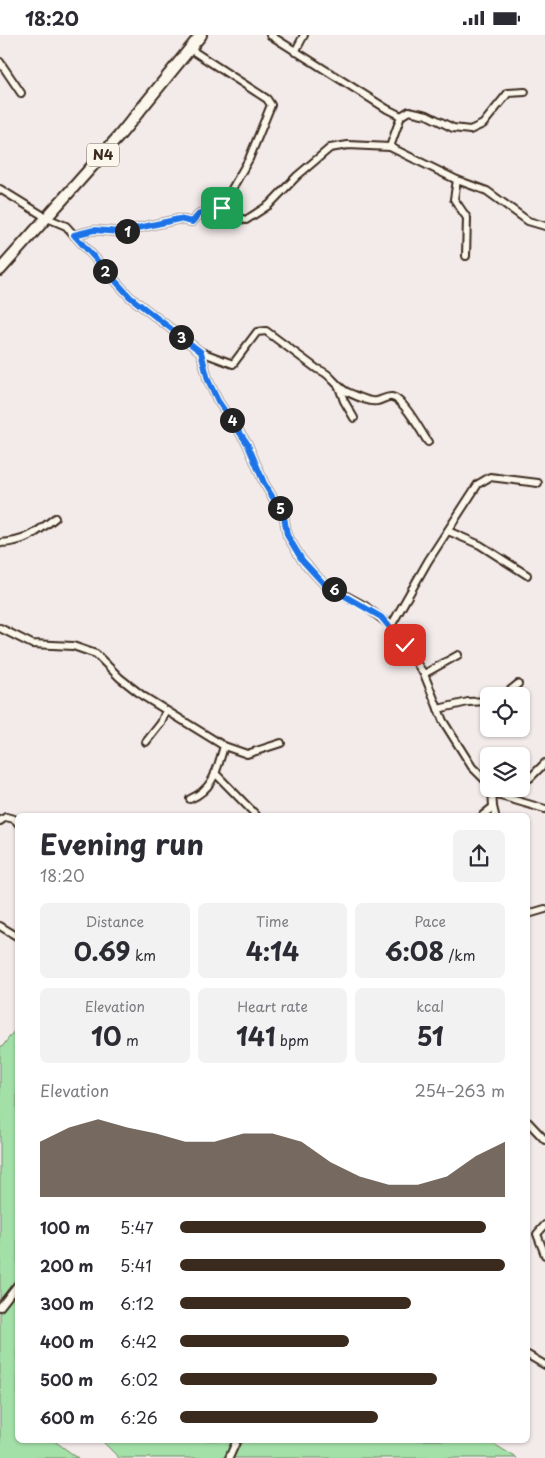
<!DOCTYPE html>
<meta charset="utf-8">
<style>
body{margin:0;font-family:"Playpen Sans",sans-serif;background:#f2f2f3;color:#2b2b33;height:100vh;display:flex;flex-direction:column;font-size:19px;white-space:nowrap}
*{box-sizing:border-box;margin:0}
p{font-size:16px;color:#7c7c81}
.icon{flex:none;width:28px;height:28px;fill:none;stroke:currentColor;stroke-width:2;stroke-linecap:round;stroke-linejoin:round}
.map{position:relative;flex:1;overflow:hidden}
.panel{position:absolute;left:15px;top:778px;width:515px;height:630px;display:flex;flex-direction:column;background:#fff;border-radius:8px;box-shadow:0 1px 4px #0004}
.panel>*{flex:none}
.buttons{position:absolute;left:480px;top:652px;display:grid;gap:10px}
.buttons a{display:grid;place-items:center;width:50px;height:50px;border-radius:8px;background:#fff;box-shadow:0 1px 4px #0004;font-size:25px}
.pin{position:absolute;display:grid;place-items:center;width:42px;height:42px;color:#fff;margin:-21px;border-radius:10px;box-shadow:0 2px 8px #0006}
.km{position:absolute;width:25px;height:25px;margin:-12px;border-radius:50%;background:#222;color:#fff;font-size:14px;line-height:25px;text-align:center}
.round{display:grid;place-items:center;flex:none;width:52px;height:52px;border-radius:8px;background:#f2f2f3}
.headline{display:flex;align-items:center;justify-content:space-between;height:85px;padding:0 25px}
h1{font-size:28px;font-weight:700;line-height:38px}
.stats{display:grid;grid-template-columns:repeat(3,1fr);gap:8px;height:85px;padding:5px 25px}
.stats div{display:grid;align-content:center;border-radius:8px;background:#f2f2f3;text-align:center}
.stats b{font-size:25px;font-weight:700}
.stats small{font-size:14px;font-weight:400}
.stats p{font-size:14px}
.chart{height:140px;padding:10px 25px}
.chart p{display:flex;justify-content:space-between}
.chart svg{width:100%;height:90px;margin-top:5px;fill:#3b2a1e;opacity:.7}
ul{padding:0 25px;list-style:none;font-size:16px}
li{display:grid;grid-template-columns:80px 60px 1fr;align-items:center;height:38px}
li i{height:12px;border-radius:6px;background:#3b2a1e}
.status{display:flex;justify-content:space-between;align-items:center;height:35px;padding:0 25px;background:#fff;direction:ltr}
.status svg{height:14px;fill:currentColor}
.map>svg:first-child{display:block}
</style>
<div class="status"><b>18:20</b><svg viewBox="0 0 49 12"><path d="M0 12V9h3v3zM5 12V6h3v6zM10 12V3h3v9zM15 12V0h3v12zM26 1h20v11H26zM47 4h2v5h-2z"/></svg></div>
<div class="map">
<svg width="545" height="1423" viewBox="0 0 545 1423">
<rect width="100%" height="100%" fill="#f3eaea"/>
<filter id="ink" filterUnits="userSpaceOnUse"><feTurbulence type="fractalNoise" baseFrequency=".02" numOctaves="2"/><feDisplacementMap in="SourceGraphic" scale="10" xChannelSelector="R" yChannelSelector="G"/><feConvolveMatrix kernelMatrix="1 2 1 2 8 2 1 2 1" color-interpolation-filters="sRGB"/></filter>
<g filter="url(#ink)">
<g fill="#a3e0a8" stroke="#6f8563">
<polygon points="17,992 18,1405 53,1405 78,1423 0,1423 0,1010 2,1012"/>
<polygon points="101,1405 487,1405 517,1423 119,1423"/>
</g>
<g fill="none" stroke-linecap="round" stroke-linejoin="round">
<defs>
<g id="minor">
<polyline points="270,0 387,74 401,81 409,76 427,80 453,93 470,95 483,89 508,58 525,57"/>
<polyline points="295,17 304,0"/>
<polyline points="0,27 21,58"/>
<polyline points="390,112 401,81"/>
<polyline points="457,145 454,164 467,183 466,221"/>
<polyline points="0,154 47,183 66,191 130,262 201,317 208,345 218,366 247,408 264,448 284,481 287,500 302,525 324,549 365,571 391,591 424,639 443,686 472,732 489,749"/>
<polyline points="221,173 236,182 246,185 269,170 297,141 330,113 348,110 390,112 457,145 487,156 528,186 545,191"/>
<polyline points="74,200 94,195 120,197 179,184 192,187 200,178 212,177 221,173 249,124 271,70 267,64 190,14"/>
<path d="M 201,317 L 233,329 L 257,297 L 266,296 L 317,334 C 330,337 335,351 347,357 C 355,360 369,368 377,366 C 382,365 387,361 392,362 C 404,364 421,397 428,407"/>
<polyline points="339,352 344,366 354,383"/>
<polyline points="448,496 480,510 527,540"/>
<path d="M 0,508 C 25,507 36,498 55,483"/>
<polyline points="391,591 428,526 478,449 490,442 538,448"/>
<polyline points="0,593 32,609 73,611 96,619 120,643 143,661 224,711 247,719 281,708"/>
<polyline points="424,639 458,620"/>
<polyline points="503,661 518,649"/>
<polyline points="438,674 468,667 489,666"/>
<polyline points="146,707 161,688 166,676"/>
<polyline points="215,738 256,780"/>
<polyline points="521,748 530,743 545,728"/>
<polyline points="494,759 545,774"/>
<path d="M 190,764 C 214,754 217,734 224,711"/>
<polyline points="493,772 495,780"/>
<polyline points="483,780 493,772 492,754"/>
<polyline points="0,786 6,782 14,784 18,788"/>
<polyline points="528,879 545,874"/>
<polyline points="0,891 18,902"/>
<polyline points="528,1087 545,1105"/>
<polyline points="545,1190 537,1199 545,1220"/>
<polyline points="0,1272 18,1249"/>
<polyline points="528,1320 545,1330"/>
<polyline points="229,1423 237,1405"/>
</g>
<polyline id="trunk" points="0,235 119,101 201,0"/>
</defs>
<use href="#minor" stroke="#3b2a1e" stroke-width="10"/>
<use href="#trunk" stroke="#3b2a1e" stroke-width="14"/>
<use href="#minor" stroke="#fbf7ec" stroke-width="6"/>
<use href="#trunk" stroke="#fbf7ec" stroke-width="10"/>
</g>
</g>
<g fill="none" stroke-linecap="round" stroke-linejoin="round" filter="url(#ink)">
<defs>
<polyline id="route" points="222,173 212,177 200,178 192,187 179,184 120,197 94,195 74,200 130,262 201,317 208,345 218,366 247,408 264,448 284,481 287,500 302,525 324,549 381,582 405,610"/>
</defs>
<use href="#route" stroke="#fff" stroke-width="10"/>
<use href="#route" stroke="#1a73e8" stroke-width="6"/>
</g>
<g text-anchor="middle" stroke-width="4.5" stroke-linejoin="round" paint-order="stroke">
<rect fill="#fbf7ec" stroke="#75685c" stroke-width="1" x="87" y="108.5" width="32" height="23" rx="4"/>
<g font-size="14" font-weight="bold" fill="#3b2a1e">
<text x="103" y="125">N4</text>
</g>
</g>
</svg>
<div class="buttons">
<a><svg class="icon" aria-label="locate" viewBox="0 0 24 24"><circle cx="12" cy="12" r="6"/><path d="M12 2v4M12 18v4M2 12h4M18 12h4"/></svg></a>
<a><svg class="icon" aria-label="layers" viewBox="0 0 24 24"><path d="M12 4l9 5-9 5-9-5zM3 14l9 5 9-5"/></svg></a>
</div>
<div class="pin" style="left:222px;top:173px;background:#1e9e55"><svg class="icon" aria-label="arrive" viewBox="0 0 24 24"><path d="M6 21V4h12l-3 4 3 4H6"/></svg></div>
<div class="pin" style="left:405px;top:610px;background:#d93025"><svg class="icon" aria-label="check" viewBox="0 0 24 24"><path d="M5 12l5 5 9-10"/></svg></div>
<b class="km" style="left:127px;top:196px">1</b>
<b class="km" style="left:105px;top:236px">2</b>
<b class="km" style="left:181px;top:302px">3</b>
<b class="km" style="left:232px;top:385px">4</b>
<b class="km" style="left:280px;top:473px">5</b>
<b class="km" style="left:334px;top:554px">6</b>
<section class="panel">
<div class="headline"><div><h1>Evening run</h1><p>18:20</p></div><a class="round"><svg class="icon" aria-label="share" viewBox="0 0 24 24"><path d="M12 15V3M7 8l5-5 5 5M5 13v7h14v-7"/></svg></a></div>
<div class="stats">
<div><p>Distance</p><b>0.69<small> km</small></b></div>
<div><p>Time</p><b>4:14</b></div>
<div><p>Pace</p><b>6:08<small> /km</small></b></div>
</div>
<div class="stats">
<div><p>Elevation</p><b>10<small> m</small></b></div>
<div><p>Heart rate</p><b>141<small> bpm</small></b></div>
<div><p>kcal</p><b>51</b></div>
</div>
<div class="chart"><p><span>Elevation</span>254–263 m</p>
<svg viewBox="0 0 160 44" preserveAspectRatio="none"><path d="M0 44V17L10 10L20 6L30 10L40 13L50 17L60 17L70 13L80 13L90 17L100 27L110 34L120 38L130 38L140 34L150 24L160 17V44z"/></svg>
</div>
<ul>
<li><b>100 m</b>5:47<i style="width:94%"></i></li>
<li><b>200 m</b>5:41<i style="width:100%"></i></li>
<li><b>300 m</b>6:12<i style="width:71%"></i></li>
<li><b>400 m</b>6:42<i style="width:52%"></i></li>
<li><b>500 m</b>6:02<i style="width:79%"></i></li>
<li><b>600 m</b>6:26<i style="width:61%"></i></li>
</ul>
</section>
</div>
